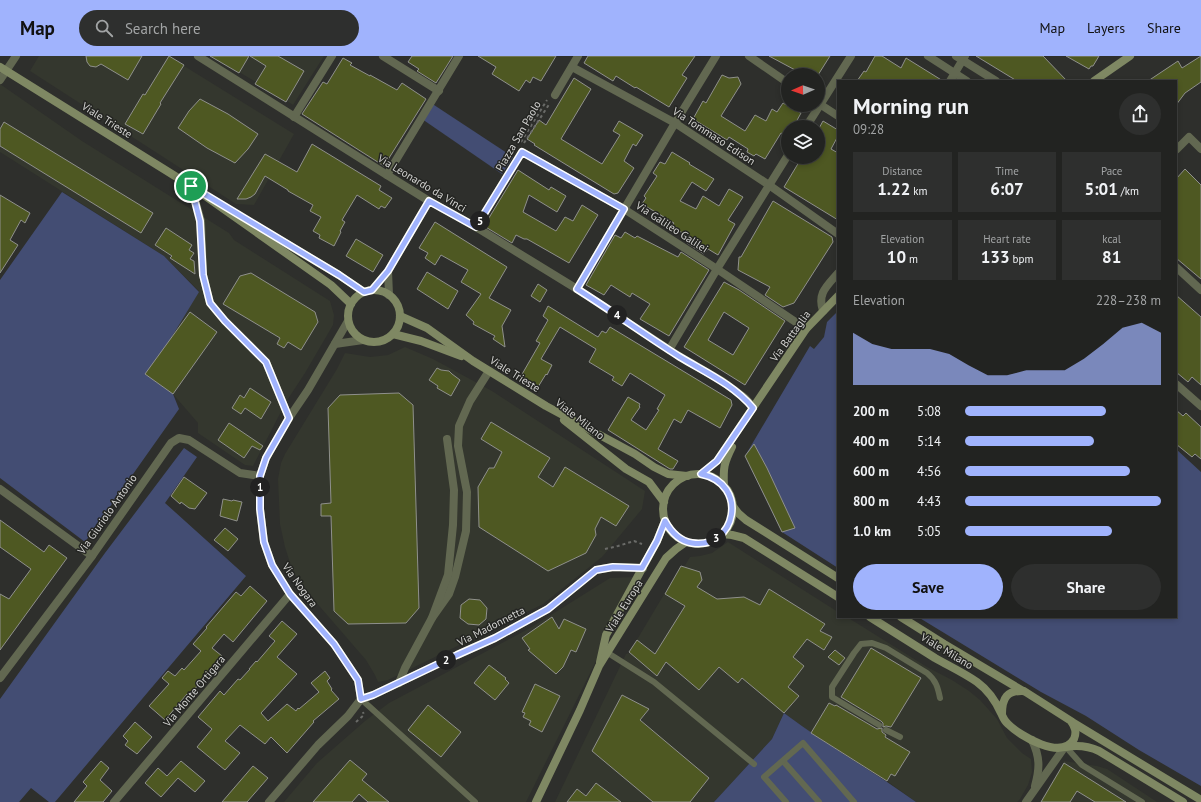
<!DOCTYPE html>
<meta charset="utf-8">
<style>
body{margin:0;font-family:"PT Sans",sans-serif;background:#2e2f2e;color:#f1f3f6;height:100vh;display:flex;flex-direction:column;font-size:15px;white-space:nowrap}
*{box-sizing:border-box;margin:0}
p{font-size:13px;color:#a2a4a5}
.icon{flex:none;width:22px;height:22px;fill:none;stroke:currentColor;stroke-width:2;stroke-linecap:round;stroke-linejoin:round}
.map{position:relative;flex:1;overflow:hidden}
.panel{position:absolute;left:837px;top:24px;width:340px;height:538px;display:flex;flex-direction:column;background:#222321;border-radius:0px;box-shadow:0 2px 6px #0003,0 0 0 1px #3f403f}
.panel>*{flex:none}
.needle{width:26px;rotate:268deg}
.buttons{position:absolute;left:781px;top:12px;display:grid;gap:8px}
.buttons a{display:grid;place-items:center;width:44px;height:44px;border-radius:50%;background:#222321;box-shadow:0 2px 6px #0003,0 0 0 1px #3f403f;font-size:20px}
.pin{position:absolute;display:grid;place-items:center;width:34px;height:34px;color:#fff;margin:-17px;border:2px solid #fff;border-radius:50%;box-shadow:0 1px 4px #0007}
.km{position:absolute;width:20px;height:20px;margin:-10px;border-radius:50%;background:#222;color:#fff;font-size:11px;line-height:20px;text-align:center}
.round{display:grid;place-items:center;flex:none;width:42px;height:42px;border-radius:21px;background:#2e2f2e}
.head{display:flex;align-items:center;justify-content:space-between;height:68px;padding:0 16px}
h1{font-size:22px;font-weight:700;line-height:30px}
.figures{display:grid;grid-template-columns:repeat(3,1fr);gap:6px;height:68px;padding:4px 16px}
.figures div{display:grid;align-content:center;border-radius:0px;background:#2e2f2e;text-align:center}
.figures b{font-size:17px;font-weight:700}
.figures small{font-size:11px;font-weight:400}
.figures p{font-size:11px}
.chart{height:112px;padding:8px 16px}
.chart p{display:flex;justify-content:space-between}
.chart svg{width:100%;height:72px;margin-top:4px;fill:#a0b3fd;opacity:.7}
.cta{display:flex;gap:8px;margin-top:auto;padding:8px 16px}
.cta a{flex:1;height:46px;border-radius:24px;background:#a0b3fd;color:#111;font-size:16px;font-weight:700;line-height:46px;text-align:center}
.cta a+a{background:#2e2f2e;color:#f1f3f6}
ul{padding:0 16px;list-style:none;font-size:13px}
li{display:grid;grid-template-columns:64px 48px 1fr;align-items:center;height:30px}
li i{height:10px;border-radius:5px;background:#a0b3fd}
header{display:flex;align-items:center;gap:24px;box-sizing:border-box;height:56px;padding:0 20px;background:#a0b3fd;color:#111}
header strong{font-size:19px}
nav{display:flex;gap:22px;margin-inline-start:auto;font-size:14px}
.search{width:280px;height:36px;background:#2e2f2e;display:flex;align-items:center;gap:10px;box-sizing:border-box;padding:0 14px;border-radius:22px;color:#a2a4a5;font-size:15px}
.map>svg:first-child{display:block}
</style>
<header>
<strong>Map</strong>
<div class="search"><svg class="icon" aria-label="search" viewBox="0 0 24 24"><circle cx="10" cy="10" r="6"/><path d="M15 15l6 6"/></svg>Search here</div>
<nav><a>Map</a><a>Layers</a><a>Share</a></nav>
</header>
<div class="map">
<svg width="1201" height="746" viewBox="0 0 1201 746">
<rect width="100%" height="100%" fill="#2e2f2c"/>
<g fill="#34372e">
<polygon points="39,0 168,0 294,78 254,149 236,148 30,15"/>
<polygon points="210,0 324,0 293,49 287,45 286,46 255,28 256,26 222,6 221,7"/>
<polygon points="0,28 82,85 229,177 234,184 330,245 334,259 333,269 305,317 286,346 253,410 245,409 198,377 198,367 173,338 145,318 199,235 164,200 0,96"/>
<polygon points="405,291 433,303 492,335 645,435 642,453 602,501 543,548 388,624 378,626 375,619 366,604 302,530 292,513 285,491 280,468 278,423 281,407 285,398 337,313 345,297 370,301 388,299"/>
<polygon points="728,486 838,556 838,561 847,561 927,611 952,624 969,635 980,644 997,663 1007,682 1022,697 1031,703 1032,716 1028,729 1020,743 1017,746 916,746 887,725 811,677 784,657 772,683 714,746 555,746 626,598 629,597 681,510 684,511 690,501 700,500 712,497"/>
<polygon points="634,521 605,587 526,746 284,746 317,707 365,665 389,647 530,572 610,522"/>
<polygon points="1064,705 1097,710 1107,713 1157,746 1040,746"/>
</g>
<g fill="#434d73">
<polygon points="431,47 513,101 502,118 422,63"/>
<polygon points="62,136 164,200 199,236 171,282 173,338 179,353 85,486 0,422 0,224"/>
<polygon points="838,255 838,512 782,476 745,400 810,290 814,293 824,281 827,266"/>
<polygon points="184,392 197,401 165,447 246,520 55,746 49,746 31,732 19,746 0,746 0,643 105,497"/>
<polygon points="1176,393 1201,416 1201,730 1139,694 1086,660 1041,636 918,561 1176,561"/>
<path d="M 784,657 C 826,689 873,715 916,746 L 714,746 L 772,683 Z"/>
</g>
<g fill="#4e5822" stroke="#8f908c" fill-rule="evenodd">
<polygon points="86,0 142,0 128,24 101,8 96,11 90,10 87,6"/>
<polygon points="169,0 184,9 160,47 161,48 143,78 125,68 143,38 145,39"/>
<polygon points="210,0 249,0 239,17"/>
<polygon points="250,0 278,0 304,15 286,46 255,28 266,10"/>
<polygon points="412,0 453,0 436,27 417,15 419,13 408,6"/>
<polygon points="478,0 556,0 541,25 533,21 530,27 526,24 519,35 492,18 496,11"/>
<polygon points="588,0 695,0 682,19 687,22 669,51 636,31 635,32 616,20 613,25 584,7"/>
<polygon points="769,0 830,0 818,19 795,19 797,15"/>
<polygon points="875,0 882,0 901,12 906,2 943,25 857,25 864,15 866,16"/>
<polygon points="976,0 1043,0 1067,25 1017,25"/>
<polygon points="1066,0 1099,0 1093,10 1091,10 1089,13"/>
<polygon points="1201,0 1201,26 1185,37 1176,49 1176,25 1148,25 1178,5 1182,12"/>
<polygon points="343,2 352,7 350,9 370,20 370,19 397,34 402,27 426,43 384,110 302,58 323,26 327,28"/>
<polygon points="722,19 729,22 738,21 741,28 721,60 745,75 755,59 766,65 772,53 777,56 783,47 801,57 795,68 793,66 790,71 788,71 788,74 785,79 781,77 765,103 756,98 754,100 747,96 748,93 729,81 727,84 693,63 703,45 706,47"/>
<polygon points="574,22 591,33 561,83 602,108 620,79 613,75 619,65 643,79 636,90 633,88 624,105 634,112 618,137 614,138 534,89 535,88 527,83 539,64 546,69"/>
<polygon points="200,43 228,58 258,78 248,93 235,107 207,92 178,72 189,55"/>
<polygon points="823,65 838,74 838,80 831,93 838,97 838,164 784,131 802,101 818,101 818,74"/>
<polygon points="4,66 153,157 141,177 0,90 0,73"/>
<polygon points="312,88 381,130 379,134 392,142 385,152 381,150 379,153 357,139 342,164 345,166 340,175 341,176 334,190 319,182 320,179 313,175 321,161 310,155 313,149 288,135 288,134 265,120 255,138 251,141 246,143 237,143 265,98 297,116"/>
<polygon points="672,96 690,107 689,108 714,123 706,135 692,126 680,145 696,153 703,140 719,150 729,133 743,141 728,164 735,168 718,199 708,193 704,198 687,187 691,181 671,171 674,167 642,148 646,142 644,140 657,120 653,117 660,106 665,108"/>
<polygon points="1185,113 1201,129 1201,223 1176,202 1176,123"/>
<polygon points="518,114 549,134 551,131 566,140 557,156 529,139 523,156 556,175 565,161 573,165 582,149 598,159 569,207 527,183 524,183 516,179 512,187 484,170"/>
<polygon points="0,139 30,157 25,167 21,164 10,184 18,189 0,217"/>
<polygon points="773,145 832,181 833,186 794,247 783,251 765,239 770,231 738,214 739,201 741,201"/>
<polygon points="435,166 507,211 489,242 511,254 502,270 505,291 493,283 495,280 473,268 474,266 466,259 481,238 461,226 468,214 441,199 435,209 425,202 428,197 419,192"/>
<polygon points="166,172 192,189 189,194 194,197 190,203 194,205 195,218 170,202 172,200 155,189"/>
<polygon points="625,176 635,182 637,180 678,201 681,196 709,214 669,280 640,263 650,248 632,237 630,241 611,229 604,239 586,229 615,179 621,182"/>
<polygon points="356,183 383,199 373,216 346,200"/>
<polygon points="427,216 458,235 448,253 417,233"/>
<polygon points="251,217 315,256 318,266 301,294 288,286 284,292 277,288 280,282 223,248 240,220"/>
<path d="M 724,226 L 739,234 L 785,265 L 745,329 L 684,291 ZM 724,256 L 749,272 L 733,299 L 708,284 Z"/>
<polygon points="538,228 547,234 540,246 531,240"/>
<polygon points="1176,239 1201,261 1201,329 1192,321 1188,326 1176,316"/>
<polygon points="548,250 598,281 602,275 606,277 610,271 731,344 732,349 720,372 688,354 681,367 674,363 658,393 678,405 673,413 670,413 608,374 628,341 640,348 639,350 640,351 631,364 646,374 659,354 657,353 665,339 630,317 622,330 612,324 614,321 589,306 596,293 560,271 541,303 552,309 547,319 546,318 538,331 521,320 540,287 536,285 548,264 543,260"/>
<polygon points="190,256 217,276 173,338 145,318"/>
<polygon points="437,312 441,314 449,315 452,318 460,324 451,340 437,332 438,330 429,324"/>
<polygon points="250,332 271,346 261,363 245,352 241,358 232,352 240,339 244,342"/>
<polygon points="399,337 413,349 419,552 406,567 348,568 334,555 331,460 321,460 321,448 331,447 328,352 340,339"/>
<polygon points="1176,354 1183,360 1186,357 1201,371 1201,403 1195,398 1192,401 1176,388"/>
<polygon points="491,366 550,402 538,421 553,431 565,411 629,450 616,470 601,461 595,473 596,479 586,497 548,515 479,471 478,431 489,412 494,412 502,396 481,383"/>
<polygon points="229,367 263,390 260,394 252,390 244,402 218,384"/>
<polygon points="754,388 767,412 795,472 782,476 769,449 745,400"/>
<polygon points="184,421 207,437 195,453 189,452 181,446 180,448 171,440"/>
<polygon points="223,443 232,445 233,444 242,446 237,465 220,460"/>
<polygon points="0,464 44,496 49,489 67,502 0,594 0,538 9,543 31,513 0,491"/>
<polygon points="225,472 238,483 228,495 214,484"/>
<polygon points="681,510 700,516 702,524 697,531 717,543 744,541 760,549 769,533 825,568 820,575 832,581 824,594 807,583 793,601 804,610 788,631 799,640 784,657 742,622 738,627 719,611 699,634 666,606 657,620 629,596 637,584 655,598 685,550 665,538"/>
<polygon points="250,530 267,545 233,586 224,578 212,592 222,600 189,640 187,638 165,664 149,650 169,628 162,622 168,615 175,620 182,612 184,614 201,595 193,588 207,572 206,571 236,536 241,540"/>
<polygon points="469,543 480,544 487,552 486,563 479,569 468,568 460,562 461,549"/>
<polygon points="552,561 559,573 564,563 586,573 576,596 571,594 563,611 556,618 528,594 530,593 522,582"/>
<polygon points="282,565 297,578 277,601 297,618 261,657 268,665 287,648 296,655 298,652 299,653 319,636 311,627 325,615 330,622 327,625 332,633 331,634 339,643 313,665 314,666 287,697 271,681 265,688 240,669 225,685 240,697 225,714 197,691 212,673 198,661 220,635 224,639 238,623 240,624 250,613 249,613 256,605 257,606 275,585 269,580"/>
<polygon points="871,592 921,622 891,671 886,670 883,671 883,667 881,665 841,641"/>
<polygon points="835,594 845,602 839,609 828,601"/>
<polygon points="489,609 506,622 505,623 509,627 495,644 474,627"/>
<polygon points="535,628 560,640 542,676 529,669 531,665 523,661 525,657 522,656"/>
<polygon points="622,639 649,653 640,664 709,722 690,746 653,746 592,695"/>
<polygon points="829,647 835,650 836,649 877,673 882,672 882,676 886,679 885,681 910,696 895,720 891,718 887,725 811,677"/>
<polygon points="428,649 461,676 441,701 408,674"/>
<polygon points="135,666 152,681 137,698 125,689 128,685 123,680"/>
<polygon points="350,704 367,718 362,724 389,746 368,746 359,738 352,746 313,746"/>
<polygon points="101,705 109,712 100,724 112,735 103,746 74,746 87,730 83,726"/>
<polygon points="181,705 205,725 195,736 178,722 161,741 145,727 158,712 167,720"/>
<polygon points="1064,707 1126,746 1095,746 1077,735 1070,746 1041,746"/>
<polygon points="253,710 268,722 247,746 222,746"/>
<polygon points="596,727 621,746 567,746 577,733 586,740"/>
</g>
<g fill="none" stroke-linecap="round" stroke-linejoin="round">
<g stroke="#6a6b68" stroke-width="2" stroke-dasharray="3 3" stroke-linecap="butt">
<polyline points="521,86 547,44"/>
<polyline points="524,87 550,47"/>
<polyline points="605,493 618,490 634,485 642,488"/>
<polyline points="356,666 364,659 363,656"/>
</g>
<g stroke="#626851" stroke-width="6">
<polyline points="608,597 654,626 754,708"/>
<polyline points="361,643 475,746"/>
<path d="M 879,669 L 832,641 L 832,631 L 854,597 L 861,588 L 872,587 L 886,592 L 927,617 C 936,624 938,632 940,642"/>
<polyline points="886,674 900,681"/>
<polyline points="1066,691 1082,709 1142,746"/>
<polyline points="783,705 819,746"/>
<polyline points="786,746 764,721 803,687 854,746"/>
</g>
<g stroke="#626851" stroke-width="8">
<polyline points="198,0 387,119 429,145 476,171 577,233 679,300 722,325 745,342 753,351"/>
<polyline points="383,0 439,35"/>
<polyline points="749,0 788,27"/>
<polyline points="928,0 967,25"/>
<polyline points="956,0 996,25"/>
<polyline points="572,11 675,67 769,129 838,178"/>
<polyline points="0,24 16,0"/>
<polyline points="950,25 965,0"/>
<polyline points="555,39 578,0"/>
<polyline points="818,47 838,60"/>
<polyline points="294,61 332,0"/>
<polyline points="806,71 851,0"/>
<polyline points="1176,94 1189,81 1201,93"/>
<polyline points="387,119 459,0"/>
<polyline points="191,130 201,165 203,219 210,247 225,265 266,306 289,362"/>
<polyline points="476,171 522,96 624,153 717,213 806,273"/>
<polyline points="1176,211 1201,234"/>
<polyline points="388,215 389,239"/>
<polyline points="577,233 675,67 716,0"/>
<polyline points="372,234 388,215 429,145"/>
<path d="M 823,255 C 817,237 827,230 838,217"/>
<polyline points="348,265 308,334 289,362 266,402 260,420 260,453 264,486 272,509 290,538 334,588 358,624 361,643"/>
<polyline points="335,288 363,284"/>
<polyline points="669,294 717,213 788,99"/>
<polyline points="1176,328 1201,350"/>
<polyline points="0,433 92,500"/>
<polyline points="432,562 449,538 455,521 466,475 467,436 458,390 459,370 470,345 489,315"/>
<polyline points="0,622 92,500 171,387 179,382 189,384 240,417 260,420"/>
<polyline points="399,627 405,612 432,562 448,519 453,469 454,434 447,383"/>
<path d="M 1032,684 C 1040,701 1040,712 1035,730"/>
<polyline points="114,746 290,538"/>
<polyline points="269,746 318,689 348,660 361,643 373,639 457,599 495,582 548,553 596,514 613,511 643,512"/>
<polyline points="1026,746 1064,692"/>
</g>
<g stroke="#7f8863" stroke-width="8">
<polyline points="0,11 191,130 331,229 351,248"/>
<polyline points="1094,25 1130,0"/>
<polyline points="253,168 339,219 364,236"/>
<circle cx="374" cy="260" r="26"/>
<polyline points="400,260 427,272 473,305 546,350 635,398 654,411 668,418 687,420"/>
<polyline points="393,278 421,285 461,300"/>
<polyline points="564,364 626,413 649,426 664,446"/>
<polyline points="701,418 717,405 806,273 838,240"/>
<circle cx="698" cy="453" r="35"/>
<path d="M 724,430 C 723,412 724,407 732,391"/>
<polyline points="732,449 738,457 746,464 838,522"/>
<polyline points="722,478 732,479 744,482 838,541"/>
<path d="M 870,561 C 892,575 913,588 935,602 C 949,610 964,617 977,626 C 988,634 996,646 1001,657 C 1003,661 1004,665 1008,668 C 1020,680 1062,705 1074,683 C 1077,676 1075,671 1071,665 L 1024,635 C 1007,634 1002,642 1002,658"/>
<polyline points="901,561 944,588 1023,635"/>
<polyline points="600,606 606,579 657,485 665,465"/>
<polyline points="1072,666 1201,744"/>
<path d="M 1066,691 C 1078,689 1088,690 1099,695 L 1183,746"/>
<polyline points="536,746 580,654 599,610 666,502 676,493 686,486"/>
</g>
</g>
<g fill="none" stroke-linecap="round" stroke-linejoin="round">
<defs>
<path id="route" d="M 522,96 L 624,153 L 577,233 C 612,255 645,279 680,301 C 705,316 734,329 753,352 L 717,405 L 701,418 C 750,428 736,494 692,487 C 679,485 671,476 665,465 L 657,485 L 642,512 L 613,511 L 596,514 L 548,553 L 495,582 L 457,599 L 373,639 L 361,643 L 358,624 L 334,588 L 290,538 L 272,509 L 264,486 L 260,453 L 260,420 L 266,402 L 289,362 L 266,306 L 225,265 L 210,247 L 203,219 L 200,165 L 191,130 L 339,219 L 364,236 L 372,234 L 388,215 L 429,145 L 476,171 Z"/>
</defs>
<use href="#route" stroke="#fff" stroke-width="8"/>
<use href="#route" stroke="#a0b3fd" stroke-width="5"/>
</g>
<g text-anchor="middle" stroke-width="3" stroke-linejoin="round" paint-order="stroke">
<g font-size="11" fill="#d3d3d1" stroke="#242522">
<text transform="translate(107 64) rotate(32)" y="4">Viale Trieste</text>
<text transform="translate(518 80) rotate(-60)" y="4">Piazza San Paolo</text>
<text transform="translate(714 80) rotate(33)" y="4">Via Tommaso Edison</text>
<text transform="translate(422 127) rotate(31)" y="4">Via Leonardo da Vinci</text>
<text transform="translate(672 171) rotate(33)" y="4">Via Galileo Galilei</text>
<text transform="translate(790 280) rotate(-54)" y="4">Via Battaglia</text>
<text transform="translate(515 318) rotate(32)" y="4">Viale Trieste</text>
<text transform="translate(580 363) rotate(38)" y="4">Viale Milano</text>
<text transform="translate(107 458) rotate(-55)" y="4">Via Giuriolo Antonio</text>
<text transform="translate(300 529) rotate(54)" y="4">Via Nogara</text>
<text transform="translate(624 550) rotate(-58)" y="4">Viale Europa</text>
<text transform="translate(491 570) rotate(-27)" y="4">Via Madonnetta</text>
<text transform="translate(947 595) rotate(31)" y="4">Viale Milano</text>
<text transform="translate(194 635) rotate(-50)" y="4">Via Monte Ortigara</text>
</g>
</g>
</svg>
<div class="buttons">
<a><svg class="needle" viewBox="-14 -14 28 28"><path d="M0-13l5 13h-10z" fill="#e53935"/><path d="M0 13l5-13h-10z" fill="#a2a4a5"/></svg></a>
<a><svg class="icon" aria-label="layers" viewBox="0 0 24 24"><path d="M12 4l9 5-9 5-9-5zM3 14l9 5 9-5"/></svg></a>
</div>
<div class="pin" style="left:191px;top:130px;background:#1e9e55"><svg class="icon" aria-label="arrive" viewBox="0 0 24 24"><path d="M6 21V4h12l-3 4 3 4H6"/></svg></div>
<b class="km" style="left:260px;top:431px">1</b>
<b class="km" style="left:446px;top:604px">2</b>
<b class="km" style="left:716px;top:482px">3</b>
<b class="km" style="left:617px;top:259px">4</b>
<b class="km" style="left:480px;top:165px">5</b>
<section class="panel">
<div class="head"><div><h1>Morning run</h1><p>09:28</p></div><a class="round"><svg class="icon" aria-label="share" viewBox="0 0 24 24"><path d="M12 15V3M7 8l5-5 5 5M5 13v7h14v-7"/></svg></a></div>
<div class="figures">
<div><p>Distance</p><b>1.22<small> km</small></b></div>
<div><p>Time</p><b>6:07</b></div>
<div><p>Pace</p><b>5:01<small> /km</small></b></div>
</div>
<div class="figures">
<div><p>Elevation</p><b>10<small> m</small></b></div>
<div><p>Heart rate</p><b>133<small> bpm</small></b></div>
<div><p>kcal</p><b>81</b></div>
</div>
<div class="chart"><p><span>Elevation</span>228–238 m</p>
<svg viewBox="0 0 160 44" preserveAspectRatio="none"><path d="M0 44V12L10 19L20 22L30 22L40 22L50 25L60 32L70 38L80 38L90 35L100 35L110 35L120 28L130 19L140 9L150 6L160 12V44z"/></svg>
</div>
<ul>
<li><b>200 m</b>5:08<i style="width:72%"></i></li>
<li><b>400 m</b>5:14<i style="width:66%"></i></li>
<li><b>600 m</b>4:56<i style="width:84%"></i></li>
<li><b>800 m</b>4:43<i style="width:100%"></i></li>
<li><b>1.0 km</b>5:05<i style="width:75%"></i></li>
</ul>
<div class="cta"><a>Save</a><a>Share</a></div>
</section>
</div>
